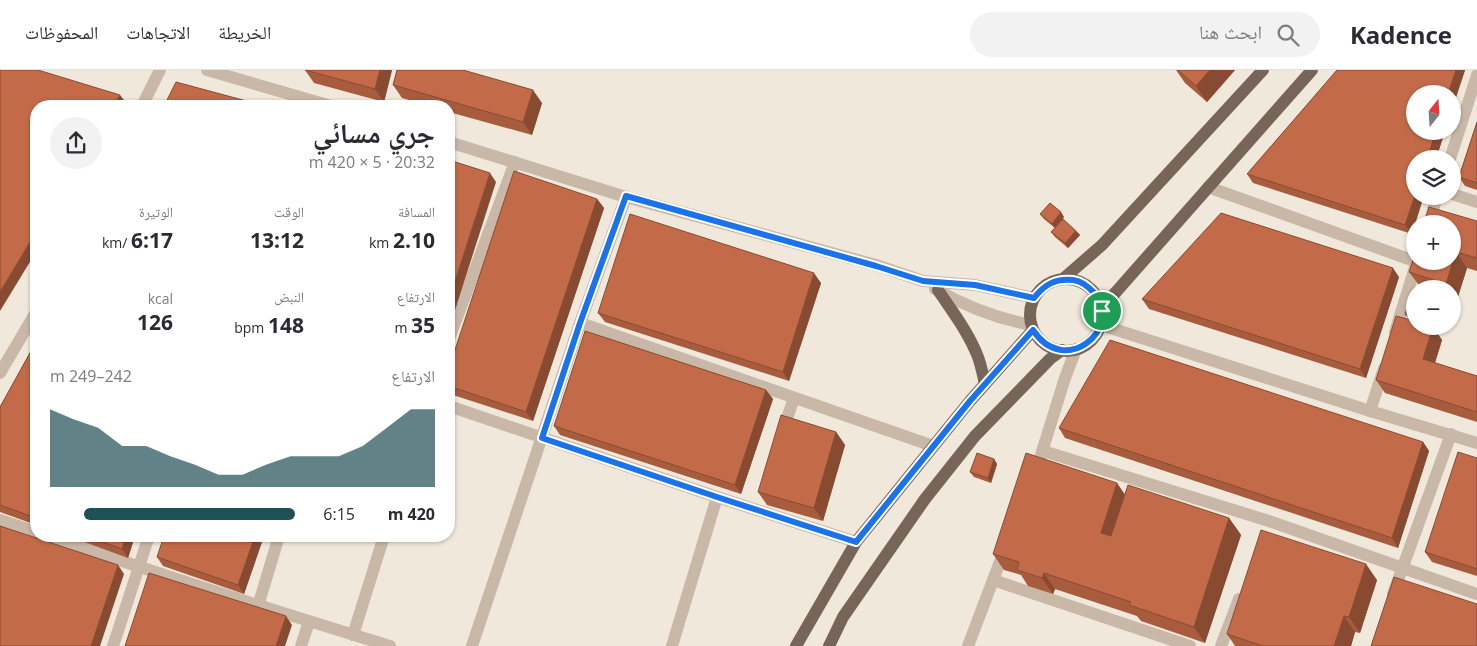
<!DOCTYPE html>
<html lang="ar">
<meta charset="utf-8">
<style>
body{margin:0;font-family:"Open Sans","Noto Naskh Arabic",sans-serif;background:#f2f2f3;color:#2b2b33;direction:rtl;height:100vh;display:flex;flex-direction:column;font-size:19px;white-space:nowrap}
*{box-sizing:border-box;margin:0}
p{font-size:16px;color:#7c7c81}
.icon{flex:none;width:28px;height:28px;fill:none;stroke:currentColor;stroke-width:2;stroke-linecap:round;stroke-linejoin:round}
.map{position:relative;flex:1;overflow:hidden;direction:ltr}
.side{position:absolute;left:30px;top:30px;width:425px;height:442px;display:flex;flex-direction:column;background:#fff;border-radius:20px;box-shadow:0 1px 4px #0004;direction:rtl}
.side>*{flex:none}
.needle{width:32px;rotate:17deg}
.tools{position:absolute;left:1406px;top:15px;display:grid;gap:10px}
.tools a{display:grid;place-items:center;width:55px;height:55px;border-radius:50%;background:#fff;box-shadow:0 1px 4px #0004;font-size:25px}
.pin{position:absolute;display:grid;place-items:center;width:42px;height:42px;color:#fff;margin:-21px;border:2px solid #fff;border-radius:50%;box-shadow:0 1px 5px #0007}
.round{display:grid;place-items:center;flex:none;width:52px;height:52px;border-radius:26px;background:#f2f2f3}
.head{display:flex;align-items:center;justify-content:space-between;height:85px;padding:0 20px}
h1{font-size:28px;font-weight:700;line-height:38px}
.metrics{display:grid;grid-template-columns:repeat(3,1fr);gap:8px;height:85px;padding:5px 20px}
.metrics div{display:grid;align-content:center}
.metrics b{font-size:21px;font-weight:700}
.metrics small{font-size:14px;font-weight:400}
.metrics p{font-size:14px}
.chart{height:140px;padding:10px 20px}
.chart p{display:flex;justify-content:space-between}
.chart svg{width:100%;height:90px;margin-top:5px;fill:#1f5056;opacity:.7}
ul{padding:0 20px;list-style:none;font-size:16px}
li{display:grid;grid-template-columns:80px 60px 1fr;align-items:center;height:38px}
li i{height:12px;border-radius:6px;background:#1f5056}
header{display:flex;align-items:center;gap:30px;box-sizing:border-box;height:70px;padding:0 25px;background:#fff;border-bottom:1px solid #e1e1e2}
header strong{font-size:24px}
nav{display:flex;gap:28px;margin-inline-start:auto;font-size:18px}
.search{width:350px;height:45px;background:#f2f2f3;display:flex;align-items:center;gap:12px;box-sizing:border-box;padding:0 18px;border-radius:28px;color:#7c7c81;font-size:19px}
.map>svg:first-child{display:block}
</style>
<header>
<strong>Kadence</strong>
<div class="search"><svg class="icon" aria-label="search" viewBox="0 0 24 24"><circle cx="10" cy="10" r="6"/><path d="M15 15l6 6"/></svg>ابحث هنا</div>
<nav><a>الخريطة</a><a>الاتجاهات</a><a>المحفوظات</a></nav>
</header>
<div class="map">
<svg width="1477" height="576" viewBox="0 0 1477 576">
<rect width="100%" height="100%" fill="#f1e8dc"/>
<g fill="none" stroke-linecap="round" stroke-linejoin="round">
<g stroke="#c9b8a8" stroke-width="12">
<polyline points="207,0 331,36"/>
<polyline points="142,36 160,0"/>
<polyline points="449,72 626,127 876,195 923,211 975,215 1034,228"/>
<polyline points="1450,89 1477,5"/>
<polyline points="1208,117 1417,192"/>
<polyline points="1452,124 1477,132"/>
<polyline points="1429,154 1437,126"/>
<path d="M 935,219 C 965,236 998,249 1032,255"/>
<polyline points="580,253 933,376"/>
<polyline points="1101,255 1370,341 1477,373"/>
<polyline points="1395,262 1417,191"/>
<polyline points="449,269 515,92"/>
<polyline points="0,303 36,242"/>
<polyline points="449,336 717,427 856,472"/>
<polyline points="1370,341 1384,298"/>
<polyline points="782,363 794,328"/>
<polyline points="1043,381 1269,451 1477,524"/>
<polyline points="1040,388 1065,308 1076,279"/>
<polyline points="0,450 36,462"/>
<path d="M 48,466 C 161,505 275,541 390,576"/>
<polyline points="993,510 1190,576"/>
<polyline points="1393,524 1451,364"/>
<polyline points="258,536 279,466"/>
<polyline points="353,565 384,466"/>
<polyline points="113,576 149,466"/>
<polyline points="301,576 309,552"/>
<polyline points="472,576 580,253 626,127"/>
<polyline points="672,576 717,427"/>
<polyline points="968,576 1006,476"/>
<polyline points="1221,576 1239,529"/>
</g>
<g stroke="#776559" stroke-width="12">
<polyline points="1063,209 1102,175 1263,0"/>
<circle cx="1066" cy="245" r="36"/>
<path d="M 938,220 C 952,241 969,263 978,287 C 981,295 983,305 985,314"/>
<polyline points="1102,241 1108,231 1312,0"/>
<polyline points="796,576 856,472 970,331 1033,260"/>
<polyline points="829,576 843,547 925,429 975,366 1050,289 1062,280"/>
</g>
</g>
<g fill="#a85c3e">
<polygon points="305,0 392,0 384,32 314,13"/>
<polygon points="1176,0 1235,0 1207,32 1185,13"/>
<polygon points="1337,0 1465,0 1436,89 1415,89 1412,164 1253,113 1247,104"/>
<polygon points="393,15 542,33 532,65 449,42 449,36 430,36 402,28"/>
<polygon points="1477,52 1477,120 1465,116 1459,107"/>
<polygon points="597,129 604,138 533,351 450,324 449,323 449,298"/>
<polygon points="1040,144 1064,147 1057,156 1076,161 1080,165 1068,178 1055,167 1051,162 1055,158 1044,149"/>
<polygon points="1477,151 1477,201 1467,198 1457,230 1452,228 1452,219 1421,218 1409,202 1452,154"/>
<polygon points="1399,207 1366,308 1149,239 1142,229"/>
<polygon points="821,213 789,311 605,252 598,243"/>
<polygon points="1415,220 1415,251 1409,249 1405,244"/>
<polygon points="1433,257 1442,270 1435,293 1477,306 1477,352 1385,323 1376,310"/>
<polygon points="36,272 36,455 0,442 0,337"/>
<polygon points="766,320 773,329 741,424 560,365 554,356"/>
<polygon points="1059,358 1423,372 1429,381 1398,478 1065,368"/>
<polygon points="836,362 845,375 823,451 767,435 758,422"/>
<polygon points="1477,388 1477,506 1432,492 1425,482"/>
<polygon points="994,389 997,394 991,413 974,407 970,402"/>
<polygon points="1125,424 1229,448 1241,465 1205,573 1141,551 1137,546 1055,519 1053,524 1028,516 1021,505 1004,500 993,484"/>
<polygon points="68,466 135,466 128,488"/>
<polygon points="264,466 244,524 163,496 157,487"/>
<polygon points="1377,510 1360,563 1355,562 1351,576 1235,576 1227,564"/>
</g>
<g fill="#884b32">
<polygon points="380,0 392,0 384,32 375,19"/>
<polygon points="1210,0 1235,0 1207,32 1196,16"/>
<polygon points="1456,0 1465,0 1452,39 1452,24 1448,24"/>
<polygon points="533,20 542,33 532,65 523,52"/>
<polygon points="120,25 127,34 125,36 113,36"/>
<polygon points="1436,61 1445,61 1436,89 1427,89"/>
<polygon points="490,103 496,112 449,259 449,230"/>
<polygon points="1415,126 1424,126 1412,164 1405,155"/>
<polygon points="597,129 604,138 533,351 526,342"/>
<polygon points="1061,142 1064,147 1055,158 1052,154"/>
<polygon points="1076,161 1080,165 1068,178 1065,173"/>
<polygon points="36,162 36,182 0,241 0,222"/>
<polygon points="1456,182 1467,198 1457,230 1452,223 1452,219 1450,219 1446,214"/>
<polygon points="1393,198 1399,207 1366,308 1360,299"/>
<polygon points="814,203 821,213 789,311 783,302"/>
<polygon points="1433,257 1442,270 1432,302 1423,289"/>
<polygon points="766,320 773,329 741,424 735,415"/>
<polygon points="836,362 845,375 823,451 814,438"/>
<polygon points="1423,372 1429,381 1398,478 1392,468"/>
<polygon points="994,389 997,394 991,413 988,408"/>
<polygon points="1117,413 1128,429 1112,479 1101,463"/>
<polygon points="1229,448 1241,465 1205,573 1194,557"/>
<polygon points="126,466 135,466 128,488 122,479"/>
<polygon points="255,466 264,466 244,524 238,515"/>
<polygon points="1366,494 1377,510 1360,563 1349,547"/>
<polygon points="118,495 124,504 100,576 91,576"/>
<polygon points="1044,503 1055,519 1053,524 1042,508"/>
<polygon points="286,546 292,555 285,576 276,576"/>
<polygon points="1344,546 1355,562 1351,576 1334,576"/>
</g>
<g fill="#c36b48" stroke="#884b32">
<polygon points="0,0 38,0 120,25 113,36 36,36 36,162 0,222"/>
<polygon points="305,0 380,0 375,19"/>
<polygon points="397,0 463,0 533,20 523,52 393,15"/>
<polygon points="1178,0 1210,0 1196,16"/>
<polygon points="1337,0 1456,0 1448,24 1415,24 1415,61 1436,61 1427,89 1415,89 1415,125 1405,155 1247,104"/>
<polygon points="176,12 265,36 164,36"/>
<polygon points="1477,52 1477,113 1459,107"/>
<polygon points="449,90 490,103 449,230"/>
<polygon points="514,101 597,129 526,342 449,316 449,298"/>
<polygon points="1050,133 1061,142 1052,154 1040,144"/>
<polygon points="1429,137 1477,151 1477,188 1456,182 1446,214 1409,202 1415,184 1415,191 1452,191 1452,154 1424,154"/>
<polygon points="1221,143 1393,198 1360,299 1142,229"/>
<polygon points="630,144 814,203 783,302 598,243"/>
<polygon points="1063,149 1076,161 1065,173 1051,162"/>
<polygon points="1414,220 1415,220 1415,245 1414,247 1405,244"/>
<polygon points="1396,246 1415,251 1415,256 1433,257 1423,289 1477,306 1477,342 1376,310"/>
<polygon points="585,261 766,320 735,415 554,356"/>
<polygon points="1110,270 1423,372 1392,468 1059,358"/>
<polygon points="36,272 36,448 0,435 0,337"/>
<polygon points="781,345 836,362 814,438 758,422"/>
<polygon points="1458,382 1477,388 1477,499 1425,482"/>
<polygon points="977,383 994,389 988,408 970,402"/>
<polygon points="1026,383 1117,413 1101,463 1111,466 1128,415 1229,448 1194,557 1129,535 1131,532 1044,503 1042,508 1017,500 1019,492 993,484"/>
<polygon points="0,456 118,495 91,576 0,576"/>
<polygon points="1261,460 1366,494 1349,547 1344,546 1334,576 1263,576 1227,564"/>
<polygon points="86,466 126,466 122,479"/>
<polygon points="164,466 255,466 238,515 157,487"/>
<polygon points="149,503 286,546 276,576 125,576"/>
<polygon points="1394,507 1477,534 1477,576 1371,576"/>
</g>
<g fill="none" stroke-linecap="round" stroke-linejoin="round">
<defs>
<path id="route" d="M 626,126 L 876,196 L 923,211 L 975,215 L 1034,228 C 1044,215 1055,208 1073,210 C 1082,211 1089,217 1095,224 C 1123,260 1064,308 1033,260 L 970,331 L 856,472 L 717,427 L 542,368 L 580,253 Z"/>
</defs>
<use href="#route" stroke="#fff" stroke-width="10"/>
<use href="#route" stroke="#1a73e8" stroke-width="6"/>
</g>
</svg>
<div class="tools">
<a><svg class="needle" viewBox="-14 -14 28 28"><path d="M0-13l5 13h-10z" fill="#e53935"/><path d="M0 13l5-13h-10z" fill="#7c7c81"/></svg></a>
<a><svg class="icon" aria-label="layers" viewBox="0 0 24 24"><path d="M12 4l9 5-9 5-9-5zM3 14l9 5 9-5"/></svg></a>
<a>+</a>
<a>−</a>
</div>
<div class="pin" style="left:1102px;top:241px;background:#1e9e55"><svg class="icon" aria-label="arrive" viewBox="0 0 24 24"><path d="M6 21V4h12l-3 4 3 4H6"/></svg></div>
<section class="side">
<div class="head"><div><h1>جري مسائي</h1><p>20:32 · 5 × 420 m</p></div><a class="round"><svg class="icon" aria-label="share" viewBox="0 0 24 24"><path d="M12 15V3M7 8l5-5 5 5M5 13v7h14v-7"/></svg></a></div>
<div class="metrics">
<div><p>المسافة</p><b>2.10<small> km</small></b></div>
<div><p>الوقت</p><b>13:12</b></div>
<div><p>الوتيرة</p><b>6:17<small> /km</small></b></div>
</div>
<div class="metrics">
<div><p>الارتفاع</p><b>35<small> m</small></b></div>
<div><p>النبض</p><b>148<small> bpm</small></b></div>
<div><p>kcal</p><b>126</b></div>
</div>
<div class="chart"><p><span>الارتفاع</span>242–249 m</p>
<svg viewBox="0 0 160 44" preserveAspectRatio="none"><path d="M0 44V6L10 11L20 15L30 24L40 24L50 29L60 33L70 38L80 38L90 33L100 29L110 29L120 29L130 24L140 15L150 6L160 6V44z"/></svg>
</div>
<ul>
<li><b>420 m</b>6:15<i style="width:86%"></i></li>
</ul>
</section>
</div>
